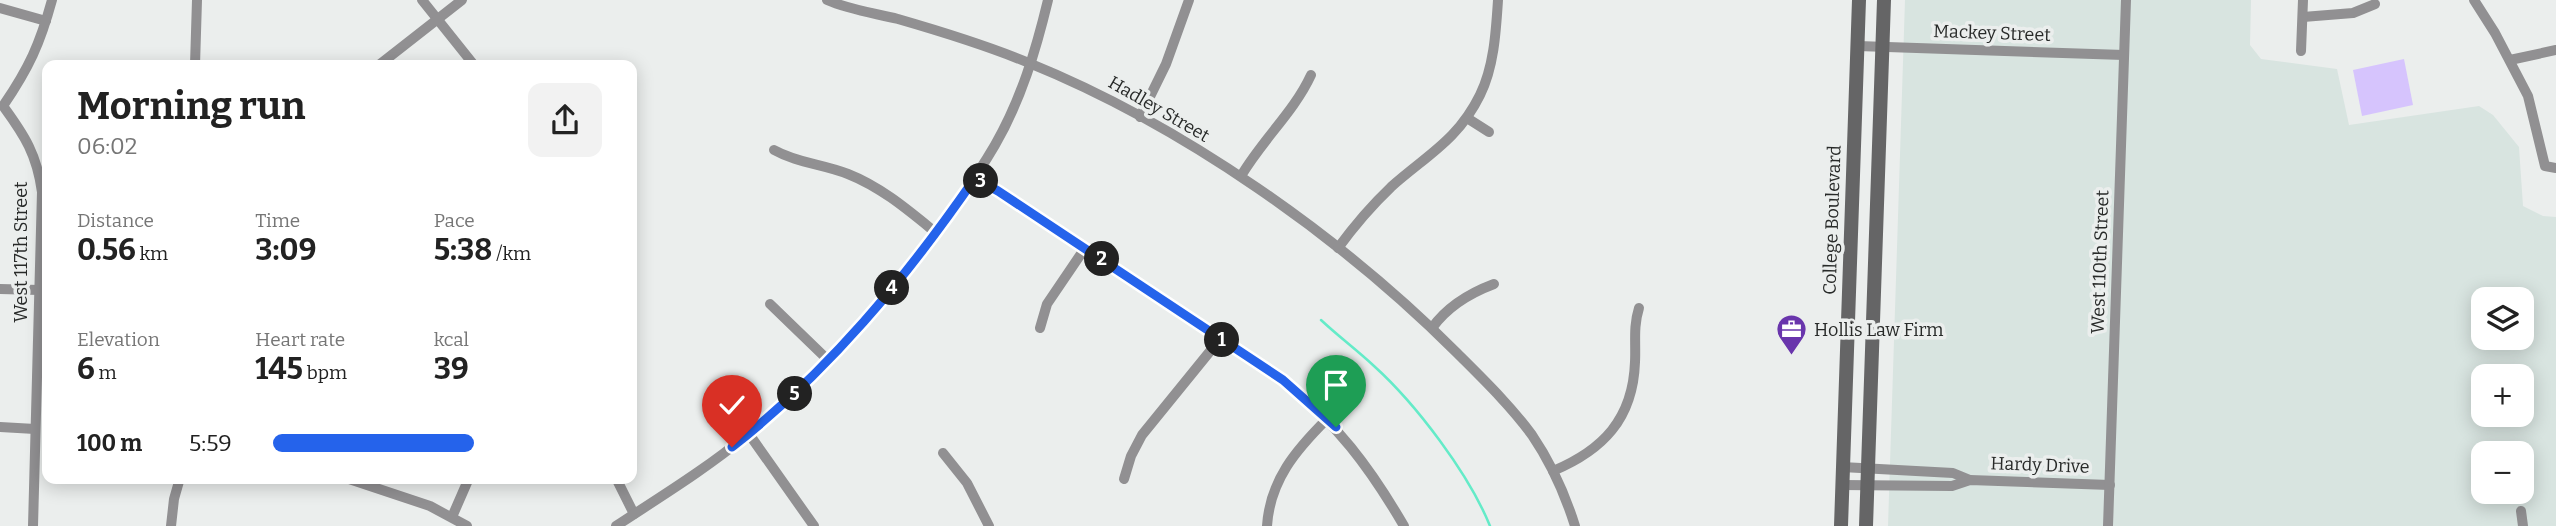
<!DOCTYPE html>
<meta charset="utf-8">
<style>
body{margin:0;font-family:Bitter,serif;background:#f2f2f2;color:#222;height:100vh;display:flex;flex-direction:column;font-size:26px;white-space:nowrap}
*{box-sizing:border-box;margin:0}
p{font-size:23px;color:#767676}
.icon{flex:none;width:38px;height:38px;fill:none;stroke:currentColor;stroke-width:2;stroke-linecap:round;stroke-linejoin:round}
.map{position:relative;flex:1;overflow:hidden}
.drawer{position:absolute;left:42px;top:60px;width:595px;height:424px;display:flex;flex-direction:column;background:#fff;border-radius:14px;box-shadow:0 4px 18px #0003}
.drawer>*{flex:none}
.controls{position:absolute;left:2471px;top:287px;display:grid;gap:14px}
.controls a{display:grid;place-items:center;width:63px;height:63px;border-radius:14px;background:#fff;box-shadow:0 4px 18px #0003;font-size:35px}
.pin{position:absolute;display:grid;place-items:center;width:60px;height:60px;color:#fff;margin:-72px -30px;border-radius:50% 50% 50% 0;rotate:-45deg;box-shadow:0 0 7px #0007}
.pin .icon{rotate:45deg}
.km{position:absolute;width:35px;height:35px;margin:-18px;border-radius:50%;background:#222;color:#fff;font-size:19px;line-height:35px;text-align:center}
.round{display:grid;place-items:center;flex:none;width:74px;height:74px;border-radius:14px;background:#f2f2f2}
.headline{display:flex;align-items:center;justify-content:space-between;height:119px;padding:0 35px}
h1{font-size:38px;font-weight:700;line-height:52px}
.metrics{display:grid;grid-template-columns:repeat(3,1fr);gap:10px;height:119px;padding:7px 35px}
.metrics div{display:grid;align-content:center}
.metrics b{font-size:30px;font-weight:700}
.metrics small{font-size:19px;font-weight:400}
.metrics p{font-size:19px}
ul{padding:0 35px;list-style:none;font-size:23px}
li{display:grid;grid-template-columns:112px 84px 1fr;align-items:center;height:52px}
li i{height:18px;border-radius:9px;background:#2563eb}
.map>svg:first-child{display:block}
</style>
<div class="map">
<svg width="2556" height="526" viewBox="0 0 2556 526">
<rect width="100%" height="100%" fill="#ebeeed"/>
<path fill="#d8e4e0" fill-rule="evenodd" d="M 1905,0 L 2251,0 L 2250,45 L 2261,59 L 2337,69 L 2349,125 L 2479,106 L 2493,115 L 2519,147 L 2523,206 L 2543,216 L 2556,217 L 2556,526 L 1888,526 ZM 2483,299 L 2522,299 L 2522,338 L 2483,338 ZM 2483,376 L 2522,376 L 2522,415 L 2483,415 ZM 2483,453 L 2522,453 L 2522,492 L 2483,492 Z"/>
<polygon fill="#d6c4fd" points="2404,59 2413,105 2362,116 2353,70"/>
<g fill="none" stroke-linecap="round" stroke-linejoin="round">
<path stroke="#64ebc8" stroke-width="2.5" d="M 1321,320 C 1338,336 1357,350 1374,366 C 1416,404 1469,474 1490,526"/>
<g stroke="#919092" stroke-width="10">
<polyline points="422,0 474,65"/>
<path d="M 827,0 C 850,10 874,13 898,19 C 943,32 986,45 1029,63 C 1182,125 1340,236 1457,353 C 1483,379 1510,405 1532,435 C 1551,463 1565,494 1575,526"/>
<polyline points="2474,0 2495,33 2528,96 2545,166 2556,168"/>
<polyline points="0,8 46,21"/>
<polyline points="2303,17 2353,13 2375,4"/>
<polyline points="1858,46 2124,55"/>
<polyline points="2301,51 2303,0"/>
<polyline points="2510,60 2556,50"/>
<polyline points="195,65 197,0"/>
<polyline points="379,65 462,0"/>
<polyline points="1140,117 1166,64 1189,0"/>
<polyline points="1467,118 1489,132"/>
<path d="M 774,150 C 797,163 823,164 848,174 C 881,187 908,210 935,232"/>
<path d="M 1241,176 C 1262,140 1294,112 1311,75"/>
<path d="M 975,178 L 998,191 L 1283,380 C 1337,424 1369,466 1404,526"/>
<path d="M 1338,248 C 1354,226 1371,206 1391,187 C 1427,155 1458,140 1480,95 C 1494,67 1496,31 1498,0"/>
<polyline points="0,289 40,290"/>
<polyline points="770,304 829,361"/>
<polyline points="1040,328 1047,304 1085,248"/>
<path d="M 1432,328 C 1447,307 1470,293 1494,284"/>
<polyline points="0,427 35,429"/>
<polyline points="749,434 814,526"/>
<polyline points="943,453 967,483 989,526"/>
<polyline points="1842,467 1953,473 1970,480"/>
<path d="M 1553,471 C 1603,450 1633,419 1635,362 C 1636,343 1633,327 1639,308"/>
<polyline points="346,478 430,506 467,526"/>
<polyline points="616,478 634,514"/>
<polyline points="1124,479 1131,456 1142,435 1220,339"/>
<polyline points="1842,485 1952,486 1970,480 2110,485"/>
<polyline points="2521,511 2523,526"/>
<polyline points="452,517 469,478"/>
<path d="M 33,526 L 42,192 C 37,155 25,136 3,106 C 29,68 40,44 52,0"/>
<polyline points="171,526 174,499 180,478"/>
<path d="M 616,526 C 660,497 706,469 747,435 C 809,385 860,328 909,266 C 939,227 970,188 995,145 C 1021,100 1036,50 1048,0"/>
<path d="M 1267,526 C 1270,480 1296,450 1327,419"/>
<polyline points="2108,526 2126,0"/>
</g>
<g stroke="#656566" stroke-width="14">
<polyline points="1841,526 1859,0"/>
<polyline points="1866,526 1884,0"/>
</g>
</g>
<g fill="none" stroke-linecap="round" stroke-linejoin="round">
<defs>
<path id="route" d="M 732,447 C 828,372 906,278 975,178 L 998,191 L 1283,380 L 1336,427"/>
</defs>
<use href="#route" stroke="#fff" stroke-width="14"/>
<use href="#route" stroke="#2563eb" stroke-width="9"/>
</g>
<defs>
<symbol id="office-pin" viewBox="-11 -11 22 30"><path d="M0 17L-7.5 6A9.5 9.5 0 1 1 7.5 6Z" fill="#6935ac" stroke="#ebeeed"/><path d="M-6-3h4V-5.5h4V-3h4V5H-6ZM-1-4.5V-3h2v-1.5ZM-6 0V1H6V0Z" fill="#fff"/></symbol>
</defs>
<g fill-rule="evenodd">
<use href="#office-pin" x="1774" y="312" width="35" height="47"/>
</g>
<g text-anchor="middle" stroke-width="7" stroke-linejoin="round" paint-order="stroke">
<g font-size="18" fill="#282a29" stroke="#ebeeed">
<text transform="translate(1992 33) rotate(2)" y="6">Mackey Street</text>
<text transform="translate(1159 109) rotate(30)" y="6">Hadley Street</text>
<text transform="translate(1832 220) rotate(-88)" y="6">College Boulevard</text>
<text transform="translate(21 252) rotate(-90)" y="6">West 117th Street</text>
<text transform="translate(2100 262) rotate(-88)" y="6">West 110th Street</text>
<text transform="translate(2040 465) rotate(2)" y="6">Hardy Drive</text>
</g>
<g font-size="18" fill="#282a29" stroke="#ebeeed" text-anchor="start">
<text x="1814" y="336">Hollis Law Firm</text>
</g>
</g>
</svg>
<div class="controls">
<a><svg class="icon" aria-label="layers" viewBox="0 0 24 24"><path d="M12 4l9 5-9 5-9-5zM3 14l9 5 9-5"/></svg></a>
<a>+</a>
<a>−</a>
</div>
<div class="pin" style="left:1336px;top:427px;background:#1e9e55"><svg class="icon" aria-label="arrive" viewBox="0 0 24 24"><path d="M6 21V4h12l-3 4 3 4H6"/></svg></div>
<div class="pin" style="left:732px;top:447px;background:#d93025"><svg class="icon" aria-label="check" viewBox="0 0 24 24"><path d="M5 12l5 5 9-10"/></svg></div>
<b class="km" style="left:1222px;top:340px">1</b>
<b class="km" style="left:1102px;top:259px">2</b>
<b class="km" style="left:981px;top:181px">3</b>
<b class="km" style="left:892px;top:288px">4</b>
<b class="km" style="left:795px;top:394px">5</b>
<section class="drawer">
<div class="headline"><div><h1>Morning run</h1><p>06:02</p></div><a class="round"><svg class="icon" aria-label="share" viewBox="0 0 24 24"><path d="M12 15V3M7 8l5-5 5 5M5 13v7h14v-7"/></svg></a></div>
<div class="metrics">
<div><p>Distance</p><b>0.56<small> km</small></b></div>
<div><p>Time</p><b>3:09</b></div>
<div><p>Pace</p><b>5:38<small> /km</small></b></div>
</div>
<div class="metrics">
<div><p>Elevation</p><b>6<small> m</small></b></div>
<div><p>Heart rate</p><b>145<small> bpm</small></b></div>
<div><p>kcal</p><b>39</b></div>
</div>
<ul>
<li><b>100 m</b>5:59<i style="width:61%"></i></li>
</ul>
</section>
</div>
